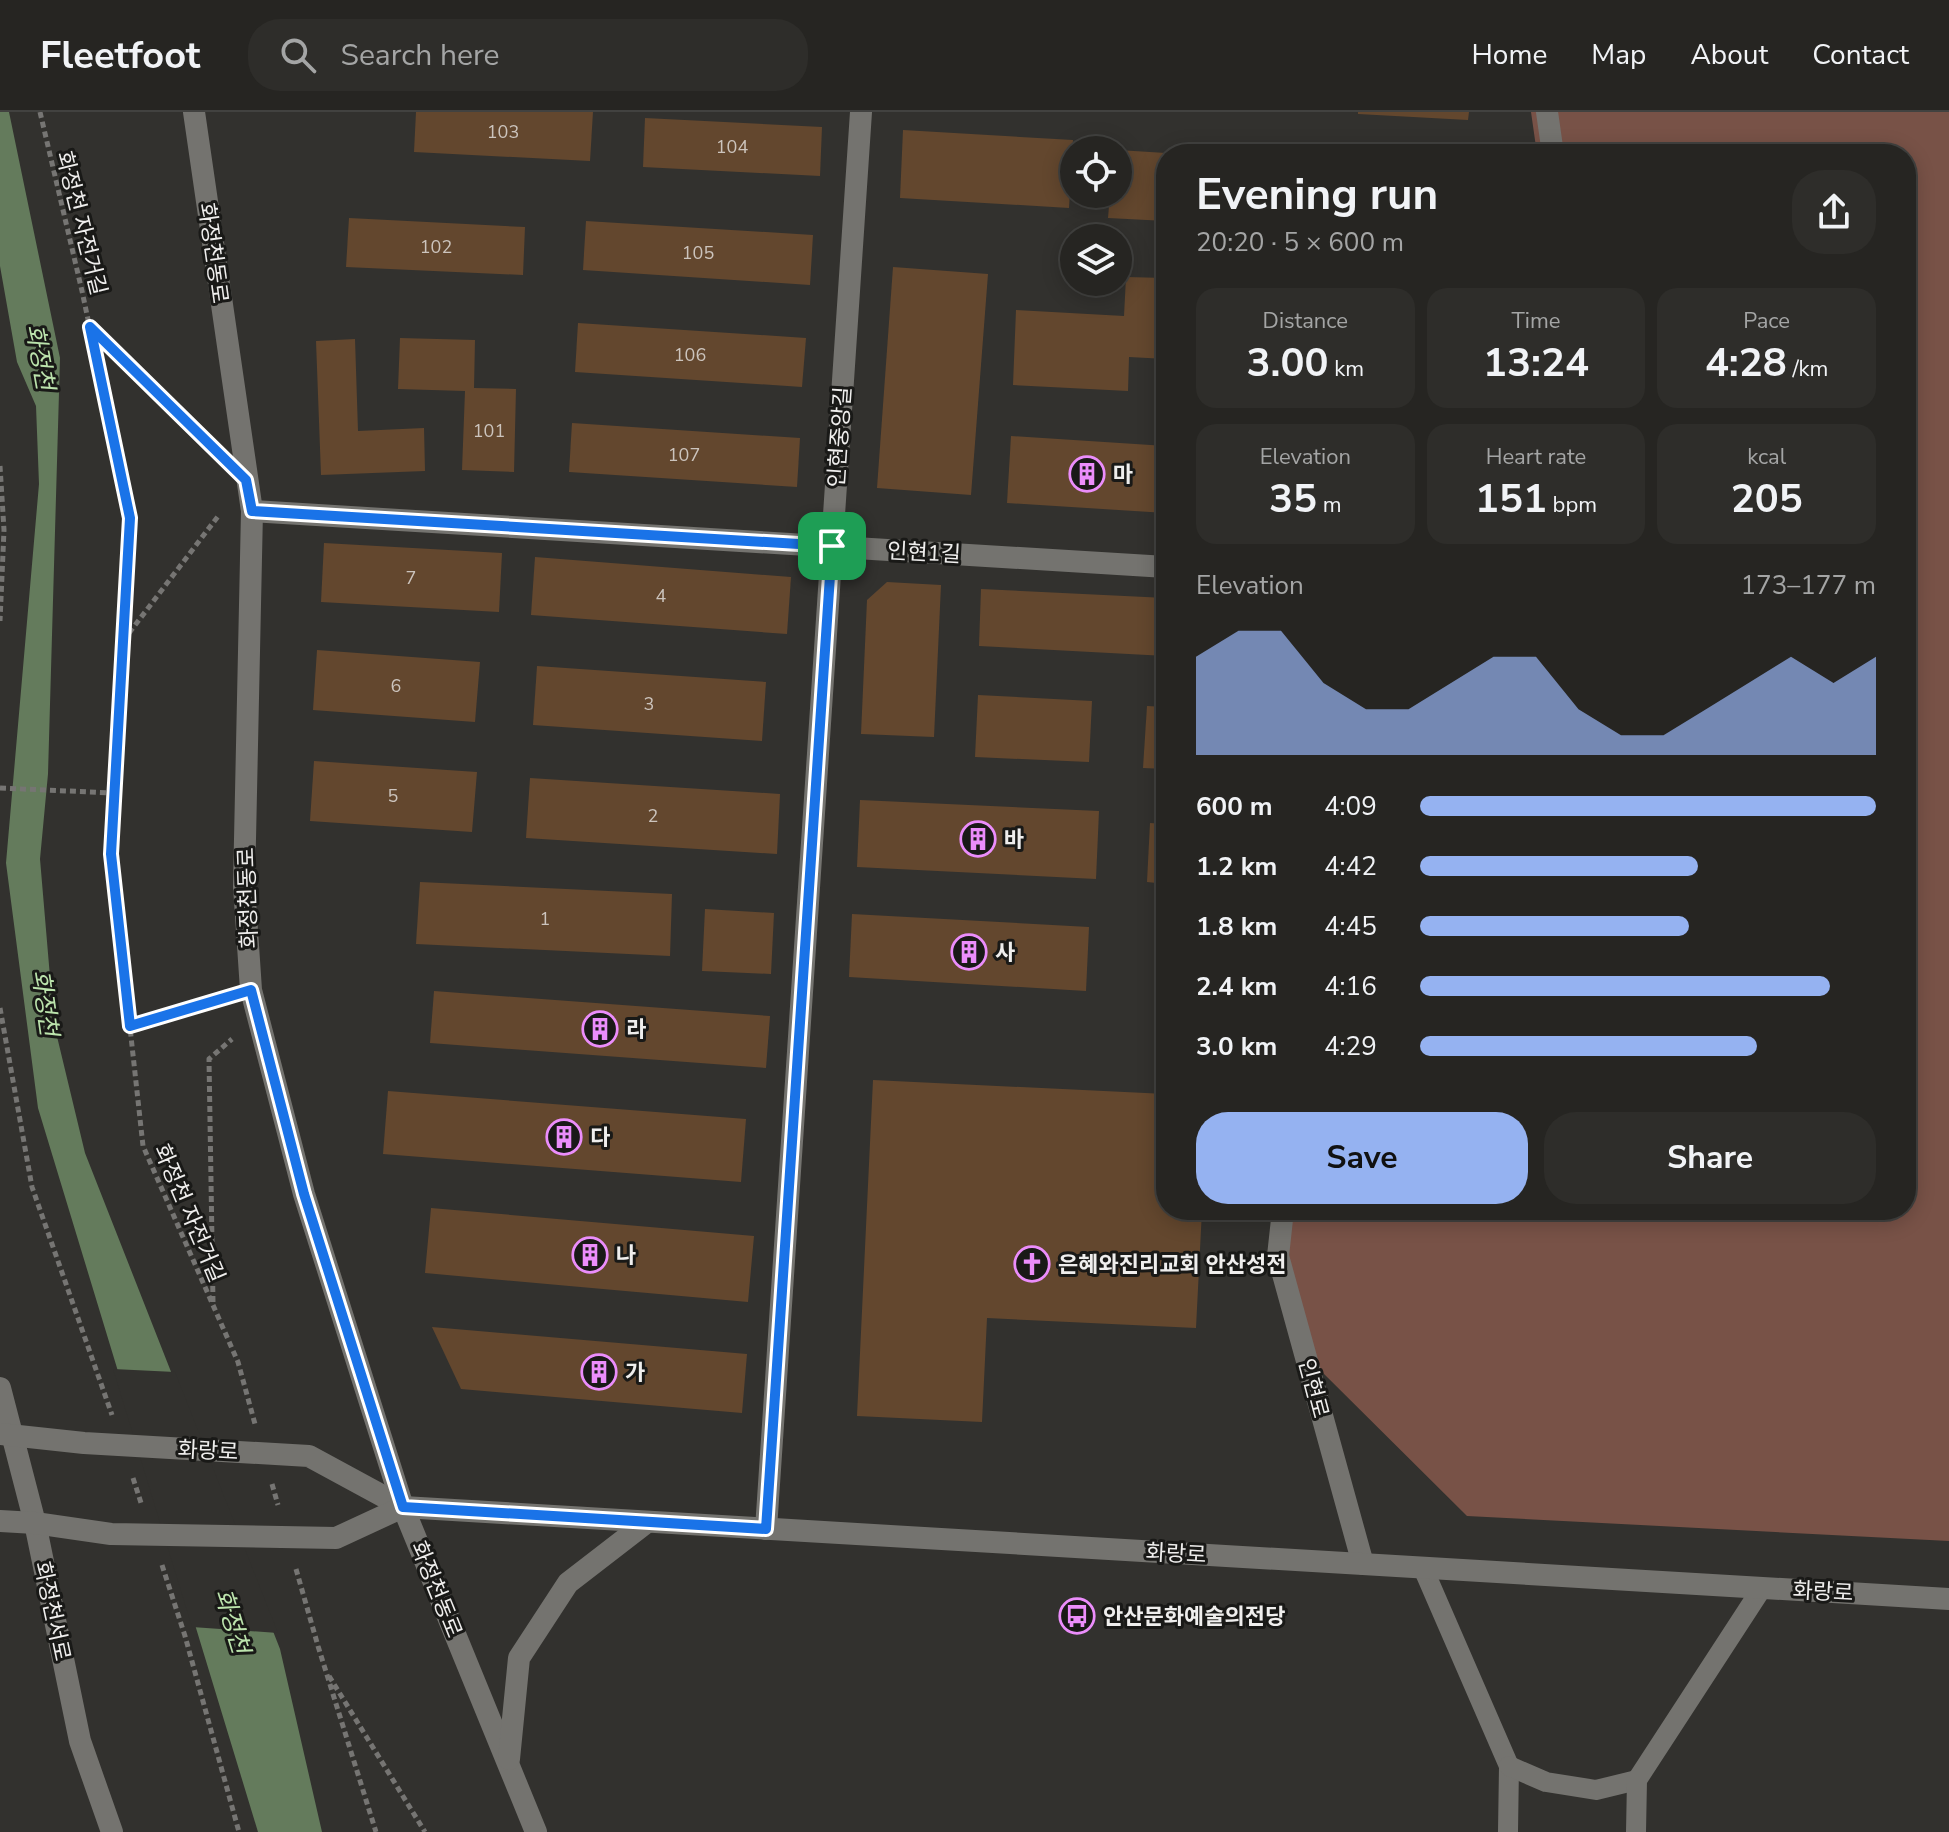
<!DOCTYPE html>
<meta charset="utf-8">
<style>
body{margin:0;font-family:"Nunito Sans","Noto Sans KR",sans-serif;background:#2e2d2a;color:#f1f3f6;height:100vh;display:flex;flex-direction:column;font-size:30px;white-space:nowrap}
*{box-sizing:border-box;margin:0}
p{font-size:26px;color:#a4a5a5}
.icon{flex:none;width:44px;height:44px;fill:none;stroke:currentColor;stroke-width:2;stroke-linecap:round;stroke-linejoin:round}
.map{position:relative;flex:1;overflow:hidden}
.details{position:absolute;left:1156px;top:32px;width:760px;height:1076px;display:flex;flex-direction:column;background:#262522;border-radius:32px;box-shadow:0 4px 20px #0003,0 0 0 2px #424240}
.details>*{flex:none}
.buttons{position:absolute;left:1060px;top:24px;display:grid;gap:16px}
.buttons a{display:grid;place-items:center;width:72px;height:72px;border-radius:50%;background:#262522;box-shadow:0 4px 20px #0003,0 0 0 2px #424240;font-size:40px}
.pin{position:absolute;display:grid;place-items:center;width:68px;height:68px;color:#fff;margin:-34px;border-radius:16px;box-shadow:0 4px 12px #0006}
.round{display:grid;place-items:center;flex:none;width:84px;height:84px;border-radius:32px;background:#2e2d2a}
.overview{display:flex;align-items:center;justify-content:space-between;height:136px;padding:0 40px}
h1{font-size:44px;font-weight:700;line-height:60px}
.stats{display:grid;grid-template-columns:repeat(3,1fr);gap:12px;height:136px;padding:8px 40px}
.stats div{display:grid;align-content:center;border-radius:20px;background:#2e2d2a;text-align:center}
.stats b{font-size:40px;font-weight:700}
.stats small{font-size:22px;font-weight:400}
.stats p{font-size:22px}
.chart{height:224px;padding:16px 40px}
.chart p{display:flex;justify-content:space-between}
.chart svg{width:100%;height:144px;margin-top:8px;fill:#95b2f1;opacity:.7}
.cta{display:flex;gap:16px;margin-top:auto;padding:16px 40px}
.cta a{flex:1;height:92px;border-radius:32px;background:#95b2f1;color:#111;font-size:32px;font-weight:700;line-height:92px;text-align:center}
.cta a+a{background:#2e2d2a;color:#f1f3f6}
ul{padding:0 40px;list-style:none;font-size:26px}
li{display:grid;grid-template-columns:128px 96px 1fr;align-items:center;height:60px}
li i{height:20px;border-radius:10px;background:#95b2f1}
header{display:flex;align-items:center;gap:48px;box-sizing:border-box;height:112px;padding:0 40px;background:#262522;border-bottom:2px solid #424240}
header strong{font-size:38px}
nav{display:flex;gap:44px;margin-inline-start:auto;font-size:28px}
.search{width:560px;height:72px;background:#2e2d2a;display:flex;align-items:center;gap:20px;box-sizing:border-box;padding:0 28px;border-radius:32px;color:#a4a5a5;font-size:30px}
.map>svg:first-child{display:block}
</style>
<header>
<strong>Fleetfoot</strong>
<div class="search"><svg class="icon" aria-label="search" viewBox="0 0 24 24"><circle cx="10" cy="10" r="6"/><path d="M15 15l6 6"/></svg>Search here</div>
<nav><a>Home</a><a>Map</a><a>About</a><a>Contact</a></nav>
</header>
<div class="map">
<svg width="1949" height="1720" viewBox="0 0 1949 1720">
<rect width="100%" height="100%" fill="#32312e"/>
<polygon fill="#785247" points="1531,0 1949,0 1949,1429 1467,1404 1318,1256 1270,1098 1906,1098 1906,42 1537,42"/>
<polygon fill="#647b5c" points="0,0 9,0 60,246 48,662 40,747 54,912 85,1041 280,1537 322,1720 258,1720 38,996 6,751 39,372 36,294 17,250 0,154"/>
<polygon fill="#32312e" points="113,1257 175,1260 278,1521 192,1515"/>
<g fill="#63472e">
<polygon points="416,0 593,0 590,49 414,40"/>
<polygon points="1358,0 1469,0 1468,8 1358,2"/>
<polygon points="645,6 822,15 820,64 643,55"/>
<polygon points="903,18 1073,28 1069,96 900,86"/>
<polygon points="1118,38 1166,41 1166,109 1108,106 1110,82 1118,82"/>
<polygon points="349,106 525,115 523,163 346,155"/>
<polygon points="586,109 813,123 810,173 583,158"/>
<polygon points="893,155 988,162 971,383 877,376"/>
<polygon points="1126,165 1166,166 1166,247 1129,245 1128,279 1013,273 1016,198 1124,204"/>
<polygon points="578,211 806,226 802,275 575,260"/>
<polygon points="400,226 475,228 474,276 516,277 514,360 462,358 465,279 398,277"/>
<polygon points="355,227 358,319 424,316 425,359 321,363 316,229"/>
<polygon points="572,311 800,326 797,375 569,360"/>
<polygon points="1011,324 1166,334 1166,401 1007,391"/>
<polygon points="324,431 502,441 499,500 321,490"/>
<polygon points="535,445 791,465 787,522 531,503"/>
<polygon points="887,470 941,473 934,625 861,622 867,488"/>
<polygon points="981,477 1166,486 1166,544 979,534"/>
<polygon points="317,538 480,550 475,610 313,598"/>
<polygon points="537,554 766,570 762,629 533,613"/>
<polygon points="978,583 1092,589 1089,650 975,645"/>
<polygon points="1147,594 1166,595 1166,657 1143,656"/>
<polygon points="314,649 477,660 472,720 310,709"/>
<polygon points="530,666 780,682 777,742 526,726"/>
<polygon points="860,688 1099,699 1096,767 857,755"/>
<polygon points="1150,711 1166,712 1166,772 1147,770"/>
<polygon points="420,770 672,782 670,844 416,832"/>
<polygon points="705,797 774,801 771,862 702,859"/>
<polygon points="852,802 1089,815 1086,879 849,865"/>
<polygon points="434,879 770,904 766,956 430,931"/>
<polygon points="873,968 1166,982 1166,1098 1202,1098 1196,1216 987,1206 982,1310 857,1304"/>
<polygon points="388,979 746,1007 741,1070 383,1042"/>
<polygon points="431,1096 754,1124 748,1190 425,1161"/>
<polygon points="432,1215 747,1242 742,1301 461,1277"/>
</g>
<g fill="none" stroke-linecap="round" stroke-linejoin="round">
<g stroke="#767573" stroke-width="5" stroke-dasharray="6 4" stroke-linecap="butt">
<polyline points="40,0 82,179 130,406 111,742 143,1034 238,1250 255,1312"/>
<polyline points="92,217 210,333"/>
<polyline points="0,354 4,418 0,509"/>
<polyline points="123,529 219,403"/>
<polyline points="0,676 114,681"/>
<polyline points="0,896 32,1075 112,1303"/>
<polyline points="130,914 223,886"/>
<polyline points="213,1190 209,947 232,927"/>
<polyline points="133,1366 142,1394"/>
<polyline points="272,1372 278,1393"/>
<polyline points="162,1453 185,1524 239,1720"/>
<polyline points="296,1457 318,1534 376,1720"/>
<polyline points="329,1564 425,1720"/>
</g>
<g stroke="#74736f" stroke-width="20">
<polyline points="1423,1456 1509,1654 1508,1720"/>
<polyline points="1509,1654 1546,1670 1596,1678 1637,1668"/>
<polyline points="1636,1720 1637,1668 1762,1476"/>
</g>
<g stroke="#74736f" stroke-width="22">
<polyline points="1547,0 1553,42"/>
<polyline points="252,399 1166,455"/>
<polyline points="1283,1098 1278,1144 1363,1452"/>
<polyline points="766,1417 861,0"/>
</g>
<g stroke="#74736f" stroke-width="22">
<polyline points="194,0 252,399 244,774 251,878 304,1082 403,1395 536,1720"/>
<polyline points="0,1276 35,1411 80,1629 112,1720"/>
<polyline points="0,1322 84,1331 309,1344 403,1395 1949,1487"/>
<polyline points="0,1409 35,1411 111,1422 336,1426 403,1395"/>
<polyline points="509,1647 519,1546 568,1471 647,1410"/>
</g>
</g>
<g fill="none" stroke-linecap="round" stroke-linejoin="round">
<defs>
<polygon id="route" points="90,215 246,368 252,399 832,434 766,1417 403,1395 304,1082 251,878 130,914 111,742 130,406"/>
</defs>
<use href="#route" stroke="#fff" stroke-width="16"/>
<use href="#route" stroke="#1a73e8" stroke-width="10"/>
</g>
<defs>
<symbol id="building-ring" viewBox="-11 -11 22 22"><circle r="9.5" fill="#191917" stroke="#eb8dfb" stroke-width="1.5"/><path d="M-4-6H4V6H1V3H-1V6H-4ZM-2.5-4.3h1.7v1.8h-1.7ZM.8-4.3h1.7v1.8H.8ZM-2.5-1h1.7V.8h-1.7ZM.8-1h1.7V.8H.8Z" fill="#eb8dfb"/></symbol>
<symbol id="church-ring" viewBox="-11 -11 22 22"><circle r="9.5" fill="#191917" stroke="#eb8dfb" stroke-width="1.5"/><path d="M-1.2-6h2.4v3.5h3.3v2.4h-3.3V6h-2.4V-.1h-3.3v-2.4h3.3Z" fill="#eb8dfb"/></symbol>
<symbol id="bus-ring" viewBox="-11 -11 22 22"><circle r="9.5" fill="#191917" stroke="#eb8dfb" stroke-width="1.5"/><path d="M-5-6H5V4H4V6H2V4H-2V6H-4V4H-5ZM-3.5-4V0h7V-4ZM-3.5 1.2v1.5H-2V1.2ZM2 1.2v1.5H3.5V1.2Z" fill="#eb8dfb"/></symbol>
</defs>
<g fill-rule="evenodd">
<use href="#building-ring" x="1067" y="342" width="40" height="40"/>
<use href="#building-ring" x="958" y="707" width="40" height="40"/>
<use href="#building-ring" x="949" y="820" width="40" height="40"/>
<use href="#building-ring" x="580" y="897" width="40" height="40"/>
<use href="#building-ring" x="544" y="1005" width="40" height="40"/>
<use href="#building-ring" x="570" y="1123" width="40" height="40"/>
<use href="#church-ring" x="1012" y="1132" width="40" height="40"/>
<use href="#building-ring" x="579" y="1240" width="40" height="40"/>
<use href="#bus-ring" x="1057" y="1484" width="40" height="40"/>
</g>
<g text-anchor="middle" stroke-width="6" stroke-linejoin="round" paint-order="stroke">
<g font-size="18" fill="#ccc4bd">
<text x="503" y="26">103</text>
<text x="732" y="41">104</text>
<text x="436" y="141">102</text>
<text x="698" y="147">105</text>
<text x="690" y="249">106</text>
<text x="489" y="325">101</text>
<text x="684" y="349">107</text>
<text x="411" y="472">7</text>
<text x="661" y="490">4</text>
<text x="396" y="580">6</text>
<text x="649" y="598">3</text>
<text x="393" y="690">5</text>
<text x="653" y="710">2</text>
<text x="545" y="813">1</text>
</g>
<g font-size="22" fill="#efeeed" stroke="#191917">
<text transform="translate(82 111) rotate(76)" y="8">화정천 자전거길</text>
<text transform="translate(214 141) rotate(82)" y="8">화정천동로</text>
<text transform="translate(839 325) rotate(-86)" y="8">인현중앙길</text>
<text transform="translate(924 440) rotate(3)" y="8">인현1길</text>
<text transform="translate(247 786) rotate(-92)" y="8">화정천동로</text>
<text transform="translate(190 1101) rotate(67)" y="8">화정천 자전거길</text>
<text transform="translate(1314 1276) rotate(75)" y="8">인현로</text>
<text transform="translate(208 1338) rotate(3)" y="8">화랑로</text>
<text transform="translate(1176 1441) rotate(3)" y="8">화랑로</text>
<text transform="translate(437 1477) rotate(68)" y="8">화정천동로</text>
<text transform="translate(1823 1479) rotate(3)" y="8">화랑로</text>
<text transform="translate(53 1499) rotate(78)" y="8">화정천서로</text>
</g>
<g font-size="22" font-weight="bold" fill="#efeeed" stroke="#191917" text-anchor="start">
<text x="1113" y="370">마</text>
<text x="1004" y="735">바</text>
<text x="995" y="848">사</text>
<text x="626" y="925">라</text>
<text x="590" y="1033">다</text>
<text x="616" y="1151">나</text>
<text x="1058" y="1160">은혜와진리교회 안산성전</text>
<text x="625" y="1268">가</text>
<text x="1103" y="1512">안산문화예술의전당</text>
</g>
<g font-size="24" font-style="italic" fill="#bce4ad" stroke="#191917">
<text transform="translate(40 245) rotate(80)" y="8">화정천</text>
<text transform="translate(45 891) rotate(82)" y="8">화정천</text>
<text transform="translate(232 1509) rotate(73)" y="8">화정천</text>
</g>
</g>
</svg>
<div class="buttons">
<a><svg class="icon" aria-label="locate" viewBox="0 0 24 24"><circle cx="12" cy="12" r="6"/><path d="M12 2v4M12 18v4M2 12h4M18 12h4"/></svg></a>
<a><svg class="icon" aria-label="layers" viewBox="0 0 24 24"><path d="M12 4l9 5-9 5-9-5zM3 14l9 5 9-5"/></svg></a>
</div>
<div class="pin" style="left:832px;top:434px;background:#1e9e55"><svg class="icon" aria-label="arrive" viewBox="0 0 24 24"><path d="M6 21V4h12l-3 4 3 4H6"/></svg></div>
<section class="details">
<div class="overview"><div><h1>Evening run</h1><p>20:20 · 5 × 600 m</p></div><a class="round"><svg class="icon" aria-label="share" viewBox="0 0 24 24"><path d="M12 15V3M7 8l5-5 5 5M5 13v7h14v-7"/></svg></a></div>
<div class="stats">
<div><p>Distance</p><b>3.00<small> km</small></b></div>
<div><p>Time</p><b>13:24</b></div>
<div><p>Pace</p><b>4:28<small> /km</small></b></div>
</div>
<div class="stats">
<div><p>Elevation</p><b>35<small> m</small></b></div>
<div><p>Heart rate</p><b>151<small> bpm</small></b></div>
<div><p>kcal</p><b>205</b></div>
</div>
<div class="chart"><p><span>Elevation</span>173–177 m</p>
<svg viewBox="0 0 160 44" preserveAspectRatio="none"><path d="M0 44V14L10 6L20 6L30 22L40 30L50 30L60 22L70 14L80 14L90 30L100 38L110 38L120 30L130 22L140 14L150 22L160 14V44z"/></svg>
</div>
<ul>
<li><b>600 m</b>4:09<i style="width:100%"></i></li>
<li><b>1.2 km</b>4:42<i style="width:61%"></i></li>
<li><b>1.8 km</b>4:45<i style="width:59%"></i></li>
<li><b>2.4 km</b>4:16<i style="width:90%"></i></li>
<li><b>3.0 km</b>4:29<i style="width:74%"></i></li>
</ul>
<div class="cta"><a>Save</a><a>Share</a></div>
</section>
</div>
